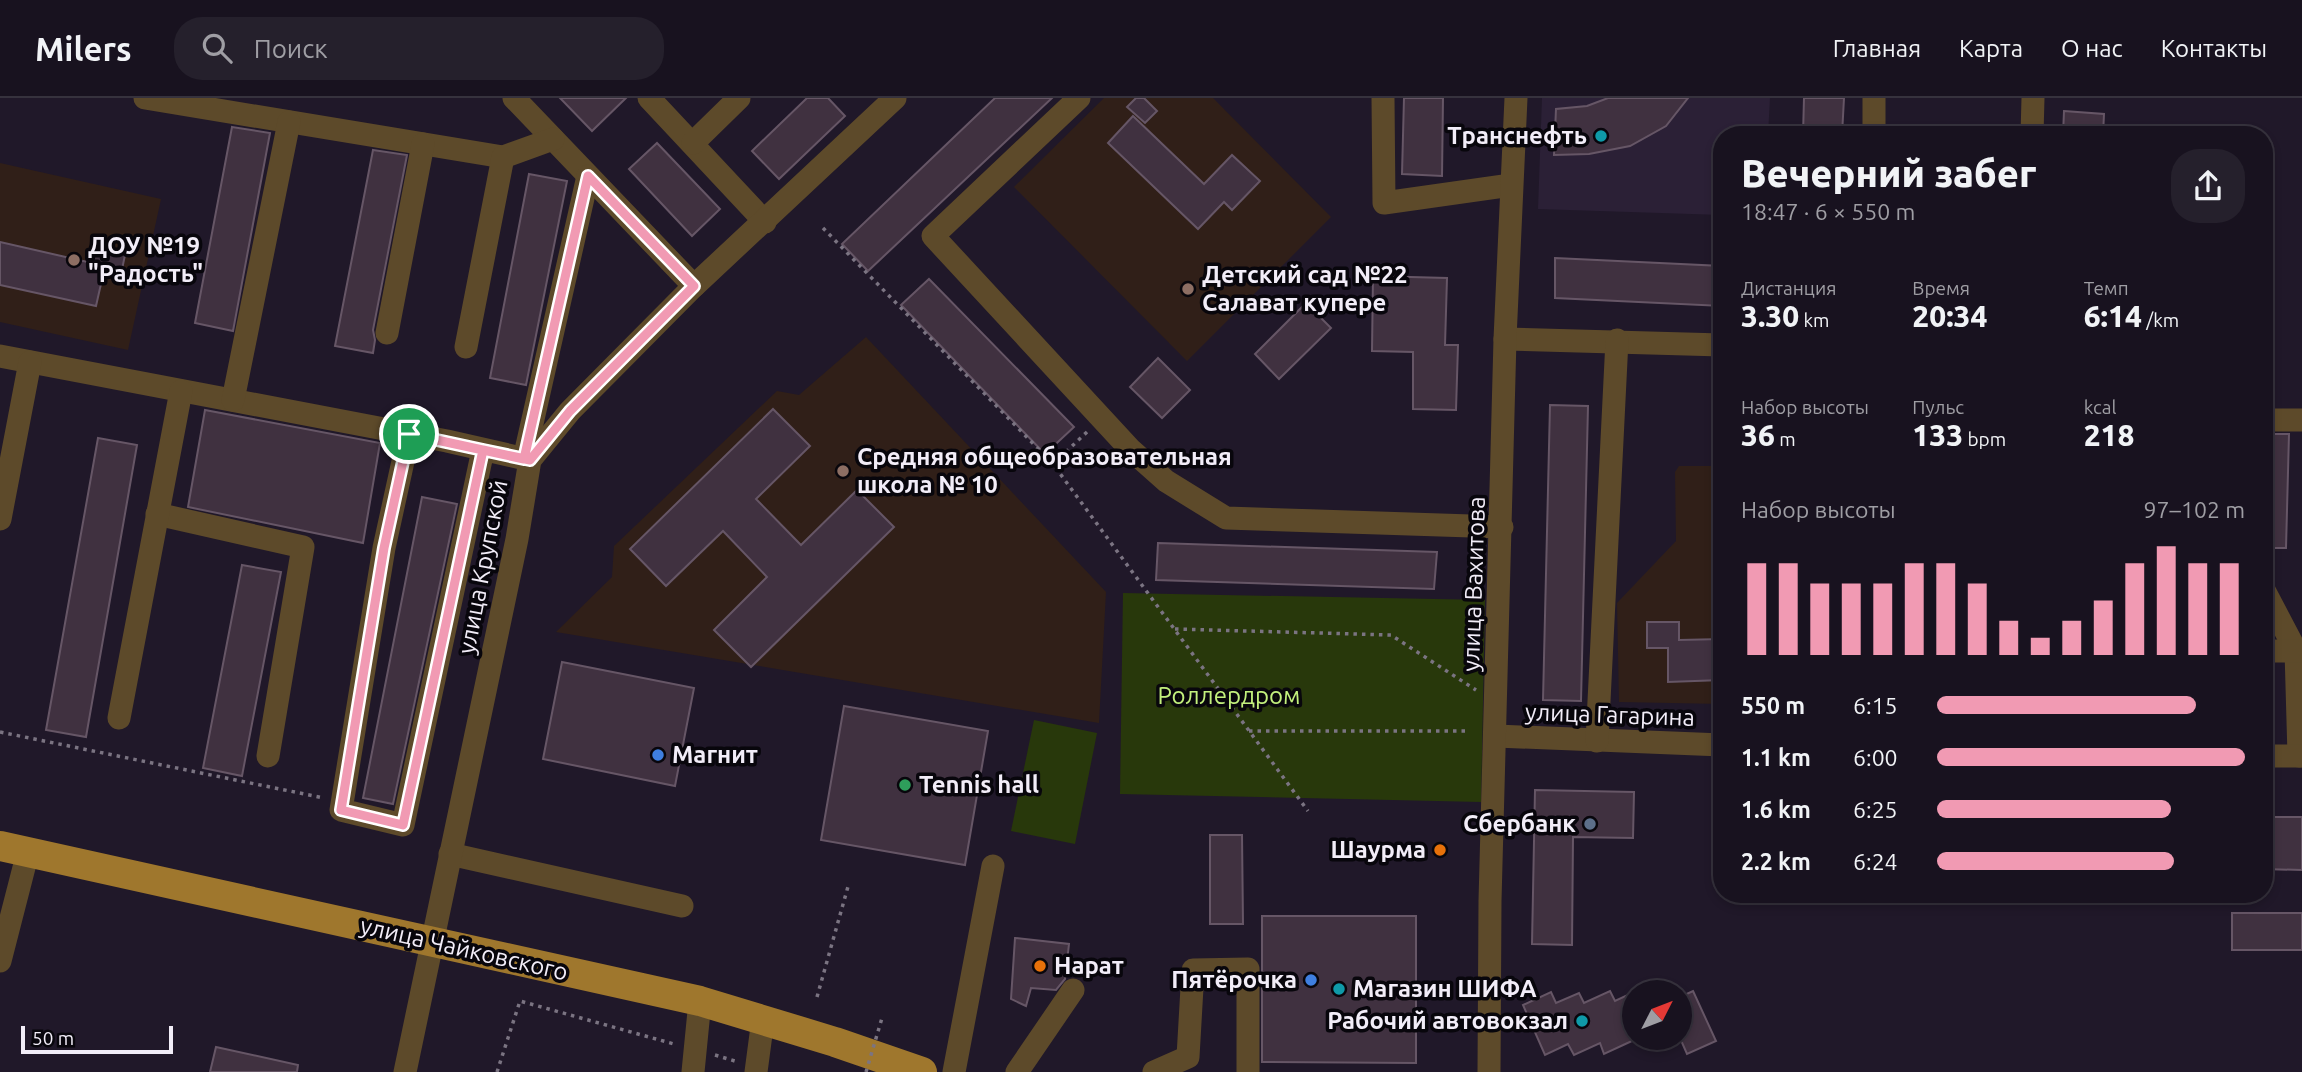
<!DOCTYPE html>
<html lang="ru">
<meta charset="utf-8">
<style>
body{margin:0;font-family:Ubuntu,sans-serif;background:#25202c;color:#f1f3f6;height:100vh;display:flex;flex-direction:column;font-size:26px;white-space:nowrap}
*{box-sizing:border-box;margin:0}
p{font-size:23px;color:#9f9ea4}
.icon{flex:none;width:38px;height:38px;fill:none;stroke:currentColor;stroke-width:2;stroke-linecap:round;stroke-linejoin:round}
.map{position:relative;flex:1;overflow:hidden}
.sheet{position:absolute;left:1713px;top:28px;width:560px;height:777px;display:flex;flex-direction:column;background:#18121f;border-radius:28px;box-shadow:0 4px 10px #0003,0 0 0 2px #36323d}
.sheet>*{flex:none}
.needle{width:46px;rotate:48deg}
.buttons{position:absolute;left:1622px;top:882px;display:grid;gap:14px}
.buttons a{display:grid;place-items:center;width:70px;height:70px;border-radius:50%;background:#18121f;box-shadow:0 4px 10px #0003,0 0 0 2px #36323d;font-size:35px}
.scale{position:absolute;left:21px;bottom:18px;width:152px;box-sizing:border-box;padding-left:7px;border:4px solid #f2edf8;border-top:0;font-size:19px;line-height:24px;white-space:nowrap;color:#f2edf8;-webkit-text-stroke:5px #08060c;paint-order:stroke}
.pin{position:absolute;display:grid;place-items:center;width:60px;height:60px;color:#fff;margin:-30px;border:4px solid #fff;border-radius:50%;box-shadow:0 2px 7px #0007}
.round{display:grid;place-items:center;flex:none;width:74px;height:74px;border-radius:28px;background:#25202c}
.head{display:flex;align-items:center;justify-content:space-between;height:119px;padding:0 28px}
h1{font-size:38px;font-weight:800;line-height:52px}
.metrics{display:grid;grid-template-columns:repeat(3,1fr);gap:10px;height:119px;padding:7px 28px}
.metrics div{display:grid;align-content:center}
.metrics b{font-size:30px;font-weight:800}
.metrics small{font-size:19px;font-weight:400}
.metrics p{font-size:19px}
.chart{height:196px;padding:14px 28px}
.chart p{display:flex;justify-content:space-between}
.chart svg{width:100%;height:126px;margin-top:7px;stroke:#f19ab3;stroke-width:6}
ul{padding:0 28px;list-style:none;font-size:23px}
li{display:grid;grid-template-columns:112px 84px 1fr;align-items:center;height:52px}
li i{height:18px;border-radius:9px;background:#f19ab3}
header{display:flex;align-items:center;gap:42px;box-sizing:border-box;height:98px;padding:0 35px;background:#18121f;border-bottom:2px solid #36323d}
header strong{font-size:33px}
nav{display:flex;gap:38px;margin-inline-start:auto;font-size:24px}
.search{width:490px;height:63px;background:#25202c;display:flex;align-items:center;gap:18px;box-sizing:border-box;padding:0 24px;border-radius:28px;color:#9f9ea4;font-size:26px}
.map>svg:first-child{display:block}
</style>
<header>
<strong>Milers</strong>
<div class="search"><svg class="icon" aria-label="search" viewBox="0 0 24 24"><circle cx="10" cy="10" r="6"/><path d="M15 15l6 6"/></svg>Поиск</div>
<nav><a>Главная</a><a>Карта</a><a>О нас</a><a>Контакты</a></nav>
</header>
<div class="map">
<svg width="2302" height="974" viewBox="0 0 2302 974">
<rect width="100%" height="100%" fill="#201829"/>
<polygon fill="#2b2036" points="1542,0 1770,0 1768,37 1722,37 1722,117 1538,111"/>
<g fill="#301f18">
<polygon points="1104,0 1213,0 1331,119 1187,263 1014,89"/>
<polygon points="0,65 161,101 128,252 0,224"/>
<polygon points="866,239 1106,494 1099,625 556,534 612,479 614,448 777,293 799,297"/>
<polygon points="1679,368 1722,368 1722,606 1619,604 1617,505 1676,443 1675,374"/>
</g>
<g fill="#28380b">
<polygon points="1123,495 1485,502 1481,704 1120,696"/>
<polygon points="1034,622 1097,635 1075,746 1011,733"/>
</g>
<g fill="#403140" stroke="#665666" stroke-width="2">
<polygon points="560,0 626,0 592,33"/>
<polygon points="807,0 828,0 845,18 779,81 752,53"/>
<polygon points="995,0 1052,0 868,173 842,146"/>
<polygon points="1136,0 1144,0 1157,13 1145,25 1127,9"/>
<polygon points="1404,0 1443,0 1442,78 1402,76"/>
<polygon points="1608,0 1688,0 1666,28 1630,48 1589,56 1554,57 1556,11 1587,8"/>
<polygon points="1804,0 1844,0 1842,37 1803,37"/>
<polygon points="2064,13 2104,16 2103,37 2063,37"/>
<polygon points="1133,18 1204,86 1232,57 1260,83 1232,112 1224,104 1198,131 1108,45"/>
<polygon points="232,29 270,35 233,233 195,225"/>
<polygon points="657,45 720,111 692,138 629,71"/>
<polygon points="373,52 407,57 373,232 375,242 373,255 335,248"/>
<polygon points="529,76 567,83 526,287 490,280"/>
<polygon points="0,144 92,165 95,150 125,157 120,181 103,177 96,208 0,187"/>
<polygon points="1555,160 1722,168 1722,208 1555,200"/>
<polygon points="1373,178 1447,180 1445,247 1458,247 1456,312 1413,311 1413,254 1372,253"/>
<polygon points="929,181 1074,329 1045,356 901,207"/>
<polygon points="1306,205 1331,230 1279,281 1255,256"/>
<polygon points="1158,260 1190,292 1162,320 1130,289"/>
<polygon points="1550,307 1588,308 1581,603 1543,602"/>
<polygon points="773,311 810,348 756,401 801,447 857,392 894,429 751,569 714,532 767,479 723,433 666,488 630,451"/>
<polygon points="205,312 380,345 363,445 188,409"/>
<polygon points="2264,336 2289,336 2286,450 2264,450"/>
<polygon points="98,340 137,347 86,639 46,632"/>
<polygon points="422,399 457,406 393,706 363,700"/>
<polygon points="1158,445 1437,454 1434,491 1156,482"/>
<polygon points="242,467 281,474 242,678 203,670"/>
<polygon points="1647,524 1679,524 1679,542 1722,541 1722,582 1668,584 1668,550 1647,550"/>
<polygon points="562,564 694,590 675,688 543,661"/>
<polygon points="844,608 988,633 965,767 821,742"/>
<polygon points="1535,692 1634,694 1633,740 1573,739 1572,847 1532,846"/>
<polygon points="2264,719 2302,719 2302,772 2264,771"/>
<polygon points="1210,737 1242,737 1243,826 1210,826"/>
<rect x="2232" y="815" width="70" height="37"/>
<polygon points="1262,818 1416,818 1416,965 1262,964"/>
<polygon points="1015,840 1069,846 1065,881 1056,892 1031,890 1026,908 1011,901"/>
<polygon points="1610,893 1615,903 1634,894 1634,942 1604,956 1600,945 1574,957 1568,946 1545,957 1523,907 1551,894 1556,905 1579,895 1584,905"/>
<polygon points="1693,893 1716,943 1687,956 1680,940 1680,899"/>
<polygon points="216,949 298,967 297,974 210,974"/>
</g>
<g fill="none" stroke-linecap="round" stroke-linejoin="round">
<g stroke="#7b7482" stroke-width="3.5" stroke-dasharray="3.5 5" stroke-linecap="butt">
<polyline points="823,130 1053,366"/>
<polyline points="1087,334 1053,366 1308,713"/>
<polyline points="1175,531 1391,537 1476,592"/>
<polyline points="1249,633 1468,633"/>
<polyline points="0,634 324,700"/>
<polyline points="817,899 849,785"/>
<polyline points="715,957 738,964"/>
<polyline points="497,974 520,903 674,946"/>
</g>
<g stroke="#5d4a2a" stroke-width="23">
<polyline points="145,0 503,59"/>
<polyline points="514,0 694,188"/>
<polyline points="649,0 765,124"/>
<polyline points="1079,0 933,138 1130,351 1166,383 1226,420 1502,429"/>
<polyline points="1383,0 1384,105 1511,87"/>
<polyline points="1874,37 1874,0"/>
<polyline points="2032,37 2033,0"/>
<polyline points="693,45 739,0"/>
<polyline points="387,235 423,46"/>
<polyline points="1505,241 1722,247"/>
<polyline points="466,249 503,59 553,41"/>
<polyline points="0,258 447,343 530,362"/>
<polyline points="233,302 289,24"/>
<polyline points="2264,322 2302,322"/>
<polyline points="409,336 384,450 341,712 403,727 483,352"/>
<polyline points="524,361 588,78"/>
<polyline points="157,416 303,449 268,658"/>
<polyline points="0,421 30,264"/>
<polyline points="2264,492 2296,553 2299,658"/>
<polyline points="2264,553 2302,553"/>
<polyline points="119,620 181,293"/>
<polyline points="1496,638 1722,647"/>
<polyline points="1597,643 1617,242"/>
<polyline points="2264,658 2302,658"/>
<polyline points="450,756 682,808"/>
<polyline points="0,863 28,754"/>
<polyline points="405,974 517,441 530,362 570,313 694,188 895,0"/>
<polyline points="693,974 700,903"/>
<polyline points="756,974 763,921"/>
<polyline points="954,974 993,768"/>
<polyline points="1017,974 1073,892"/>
<polyline points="1154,974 1188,959 1193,872 1248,871 1248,974"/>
<polyline points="1489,974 1490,803 1505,241 1516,0"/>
</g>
<polyline stroke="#9f772d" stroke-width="30" points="0,748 700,903 835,944 922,974"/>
<polyline stroke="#7b7482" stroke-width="3.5" stroke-dasharray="3.5 5" stroke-linecap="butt" points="866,974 882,920"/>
</g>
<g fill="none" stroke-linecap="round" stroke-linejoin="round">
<defs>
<polyline id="route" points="409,336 384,450 341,712 403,727 483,352 530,362 570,313 694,188 588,78 524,361 409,336"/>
</defs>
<use href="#route" stroke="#fff" stroke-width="14"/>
<use href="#route" stroke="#f19ab3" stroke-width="9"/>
</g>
<g fill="#0f9aa8" stroke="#08060c" stroke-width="2.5">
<circle cx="1601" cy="38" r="7"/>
<circle cx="1339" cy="891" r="7"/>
<circle cx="1582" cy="923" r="7"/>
</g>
<g fill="#8d6e63" stroke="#08060c" stroke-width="2.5">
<circle cx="74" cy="162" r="7"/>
<circle cx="1188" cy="191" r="7"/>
<circle cx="843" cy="373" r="7"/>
</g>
<g fill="#3f7fe0" stroke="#08060c" stroke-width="2.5">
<circle cx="658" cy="657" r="7"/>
<circle cx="1311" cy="882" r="7"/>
</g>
<circle fill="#2e9e5b" stroke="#08060c" stroke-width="2.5" cx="905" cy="687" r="7"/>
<circle fill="#5c6f8a" stroke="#08060c" stroke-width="2.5" cx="1590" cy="726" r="7"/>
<g fill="#e8710a" stroke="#08060c" stroke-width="2.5">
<circle cx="1440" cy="752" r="7"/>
<circle cx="1040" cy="868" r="7"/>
</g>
<g text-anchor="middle" stroke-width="7" stroke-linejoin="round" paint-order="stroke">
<g font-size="24" font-weight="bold" fill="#f2edf8" stroke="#08060c" text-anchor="start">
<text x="1587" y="46" text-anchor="end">Транснефть</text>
<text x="88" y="156">ДОУ №19<tspan x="88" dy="28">"Радость"</tspan></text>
<text x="1202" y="185">Детский сад №22<tspan x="1202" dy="28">Салават купере</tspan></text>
<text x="857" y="367">Средняя общеобразовательная<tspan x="857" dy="28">школа № 10</tspan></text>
<text x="672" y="665">Магнит</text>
<text x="919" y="695">Tennis hall</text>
<text x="1576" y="734" text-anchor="end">Сбербанк</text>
<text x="1426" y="760" text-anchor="end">Шаурма</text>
<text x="1054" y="876">Нарат</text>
<text x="1297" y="890" text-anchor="end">Пятёрочка</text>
<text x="1353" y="899">Магазин ШИФА</text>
<text x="1568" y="931" text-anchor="end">Рабочий автовокзал</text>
</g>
<g font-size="24" fill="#f2edf8" stroke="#08060c">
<text transform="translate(483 469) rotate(-79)" y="8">улица Крупской</text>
<text transform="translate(1474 486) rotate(-88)" y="8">улица Вахитова</text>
<text transform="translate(1610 617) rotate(2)" y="8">улица Гагарина</text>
<text transform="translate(464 851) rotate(13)" y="8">улица Чайковского</text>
</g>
<g font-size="24" fill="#c3f07d" stroke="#08060c">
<text x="1229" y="606">Роллердром</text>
</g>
</g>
</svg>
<div class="buttons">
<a><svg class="needle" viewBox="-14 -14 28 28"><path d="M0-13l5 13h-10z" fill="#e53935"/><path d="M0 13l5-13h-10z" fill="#9f9ea4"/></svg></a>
</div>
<div class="scale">50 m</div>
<div class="pin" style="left:409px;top:336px;background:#1e9e55"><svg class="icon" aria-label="arrive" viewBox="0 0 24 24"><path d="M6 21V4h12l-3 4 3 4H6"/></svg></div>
<section class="sheet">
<div class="head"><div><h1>Вечерний забег</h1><p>18:47 · 6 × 550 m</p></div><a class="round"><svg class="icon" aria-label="share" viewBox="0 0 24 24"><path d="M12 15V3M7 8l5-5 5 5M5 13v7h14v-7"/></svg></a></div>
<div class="metrics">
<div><p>Дистанция</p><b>3.30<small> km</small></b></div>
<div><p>Время</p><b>20:34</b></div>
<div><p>Темп</p><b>6:14<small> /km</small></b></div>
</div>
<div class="metrics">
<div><p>Набор высоты</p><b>36<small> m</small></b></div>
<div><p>Пульс</p><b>133<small> bpm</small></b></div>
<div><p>kcal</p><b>218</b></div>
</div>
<div class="chart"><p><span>Набор высоты</span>97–102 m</p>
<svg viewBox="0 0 160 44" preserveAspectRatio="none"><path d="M5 44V12M15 44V12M25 44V19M35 44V19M45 44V19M55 44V12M65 44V12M75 44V19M85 44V32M95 44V38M105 44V32M115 44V25M125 44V12M135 44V6M145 44V12M155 44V12"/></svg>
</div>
<ul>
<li><b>550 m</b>6:15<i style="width:84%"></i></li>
<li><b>1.1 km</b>6:00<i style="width:100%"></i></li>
<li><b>1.6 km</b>6:25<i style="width:76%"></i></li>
<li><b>2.2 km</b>6:24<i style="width:77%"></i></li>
</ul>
</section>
</div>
